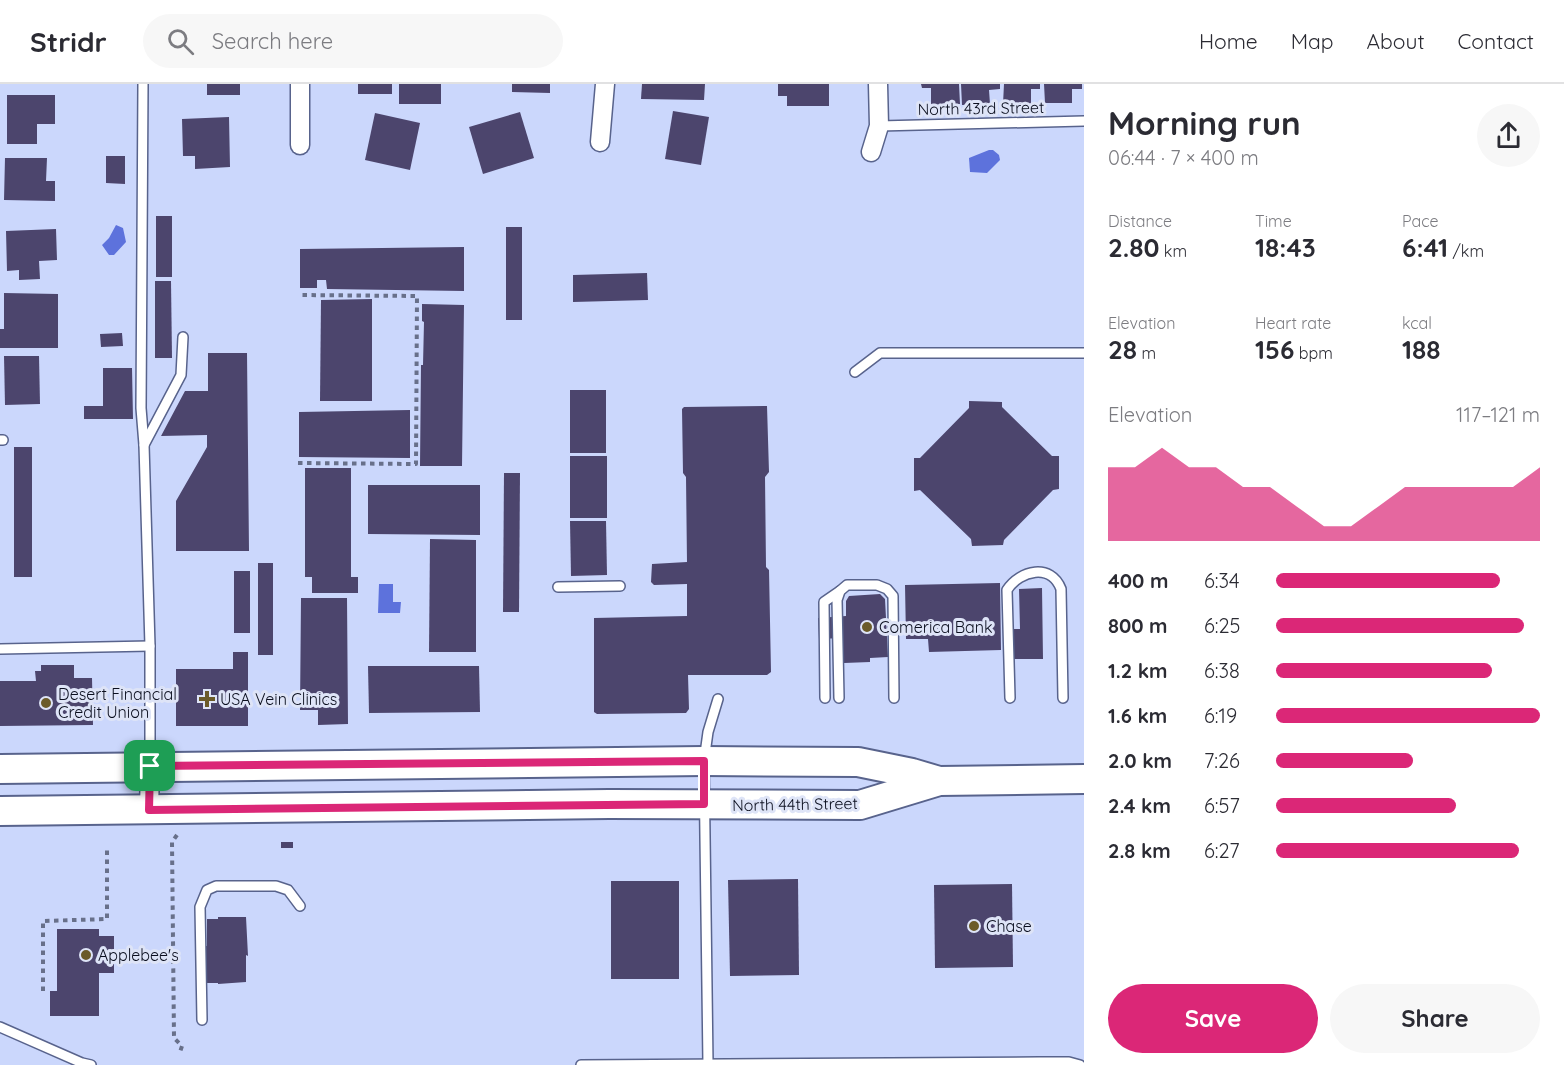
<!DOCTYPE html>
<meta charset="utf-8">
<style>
body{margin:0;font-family:Quicksand,sans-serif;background:#f7f7f7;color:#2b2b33;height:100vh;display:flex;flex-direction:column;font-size:22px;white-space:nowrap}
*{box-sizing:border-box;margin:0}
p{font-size:20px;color:#7c7c81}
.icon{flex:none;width:33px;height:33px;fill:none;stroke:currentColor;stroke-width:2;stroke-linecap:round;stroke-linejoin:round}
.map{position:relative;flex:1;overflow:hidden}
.details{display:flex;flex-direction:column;background:#fff;width:480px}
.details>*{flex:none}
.pin{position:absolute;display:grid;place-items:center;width:51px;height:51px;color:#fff;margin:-26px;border-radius:12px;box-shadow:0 3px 9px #0006}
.round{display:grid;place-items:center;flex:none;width:63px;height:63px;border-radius:32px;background:#f7f7f7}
.headline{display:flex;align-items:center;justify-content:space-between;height:102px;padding:0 24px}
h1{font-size:33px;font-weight:700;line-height:45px}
.stats{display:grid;grid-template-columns:repeat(3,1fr);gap:9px;height:102px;padding:6px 24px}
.stats div{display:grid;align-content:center}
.stats b{font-size:26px;font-weight:700}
.stats small{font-size:16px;font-weight:400}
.stats p{font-size:16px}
.chart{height:168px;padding:12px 24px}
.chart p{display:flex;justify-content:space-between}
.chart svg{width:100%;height:108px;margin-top:6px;fill:#db2777;opacity:.7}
.cta{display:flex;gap:12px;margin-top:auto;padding:12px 24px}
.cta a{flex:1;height:69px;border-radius:36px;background:#db2777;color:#fff;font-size:24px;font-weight:700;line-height:69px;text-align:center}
.cta a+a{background:#f7f7f7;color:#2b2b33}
ul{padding:0 24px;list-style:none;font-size:20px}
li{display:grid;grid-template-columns:96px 72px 1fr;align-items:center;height:45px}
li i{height:15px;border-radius:8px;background:#db2777}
header{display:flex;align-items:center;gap:36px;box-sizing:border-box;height:84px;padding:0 30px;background:#fff;border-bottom:2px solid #e1e1e2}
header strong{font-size:28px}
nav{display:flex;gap:33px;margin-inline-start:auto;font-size:21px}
.search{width:420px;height:54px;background:#f7f7f7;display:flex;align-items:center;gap:15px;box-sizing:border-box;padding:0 21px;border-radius:33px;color:#7c7c81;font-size:22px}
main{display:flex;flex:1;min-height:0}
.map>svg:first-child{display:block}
</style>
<header>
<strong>Stridr</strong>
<div class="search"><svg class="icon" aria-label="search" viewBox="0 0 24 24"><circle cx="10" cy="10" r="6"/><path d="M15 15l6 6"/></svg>Search here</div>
<nav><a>Home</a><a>Map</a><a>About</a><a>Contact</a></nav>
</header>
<main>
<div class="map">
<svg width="1084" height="981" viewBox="0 0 1084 981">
<rect width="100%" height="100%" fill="#cbd7fc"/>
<g fill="#5d72dc">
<polygon points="989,66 993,66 999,71 1000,76 987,89 970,88 969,74"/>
<polygon points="116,141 123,144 126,158 114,171 109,171 102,161 109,154"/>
<polygon points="379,500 393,500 393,518 401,518 400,529 378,529"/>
</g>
<g fill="#4c456d">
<rect x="207" y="0" width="33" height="11"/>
<rect x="358" y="0" width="34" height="10"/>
<rect x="399" y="0" width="42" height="20"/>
<polygon points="512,0 550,0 550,9 512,8"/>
<polygon points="642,0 705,0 704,16 641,15"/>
<polygon points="778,0 829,0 829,22 787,22 787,12 778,12"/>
<polygon points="921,0 959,0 960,20 931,21 931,4 922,4"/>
<polygon points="961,0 1000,0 1000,5 989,6 990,20 962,21"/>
<polygon points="1004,0 1040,0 1040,5 1031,5 1031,20 1003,20"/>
<polygon points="1044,0 1082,0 1082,5 1072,5 1072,19 1045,19"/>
<polygon points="7,11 55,11 55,40 37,40 37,60 7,60"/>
<polygon points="673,27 709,33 701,81 665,75"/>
<polygon points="520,28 534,74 483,90 469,43"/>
<polygon points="375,29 420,39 410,86 365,76"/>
<polygon points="229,33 230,83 195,85 195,72 183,72 182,35"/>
<polygon points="106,72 125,72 125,100 106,99"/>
<polygon points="5,74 47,74 46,97 55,97 55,117 4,116"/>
<rect x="156" y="132" width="16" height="61"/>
<rect x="506" y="143" width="16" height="93"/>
<polygon points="56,145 57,176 39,177 40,195 19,196 19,186 7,187 6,147"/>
<polygon points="464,163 464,207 327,205 326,196 317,196 317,204 300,204 300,165"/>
<polygon points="647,189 648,216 573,218 573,191"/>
<polygon points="155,197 171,197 172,274 155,274"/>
<polygon points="4,209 58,210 58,264 0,264 0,245 4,245"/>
<polygon points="372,215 372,317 320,317 321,216"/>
<polygon points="422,220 464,221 462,382 420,382 421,281 423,281 424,238 422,237"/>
<polygon points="122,249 123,262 101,263 100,250"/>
<polygon points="208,269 247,269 249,467 176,467 176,417 207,363 207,351 161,352 185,307 208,307"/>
<polygon points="4,272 39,272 40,320 5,321"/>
<polygon points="103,284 132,284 133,335 84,335 84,322 103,322"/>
<rect x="570" y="306" width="36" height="63"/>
<polygon points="969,317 1002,318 1002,323 1052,372 1059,372 1059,405 1053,406 1004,456 1003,461 972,462 971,455 920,406 914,407 914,374 920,374 969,324"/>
<polygon points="767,322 769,388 765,393 766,483 769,486 771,588 767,591 688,591 689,625 686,629 597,630 594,628 594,534 687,532 687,500 654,501 651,498 652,480 687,478 686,393 683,389 682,325 684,323"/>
<polygon points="410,326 410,374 299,373 299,328"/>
<rect x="14" y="363" width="18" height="130"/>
<rect x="570" y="372" width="37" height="62"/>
<polygon points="305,384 351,384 351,493 358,493 358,509 312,509 312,493 305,493"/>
<polygon points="504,389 520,389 519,528 503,528"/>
<polygon points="368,401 480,401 480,451 368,450"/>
<polygon points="570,437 606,437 607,491 571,492"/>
<polygon points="430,455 476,456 476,568 429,568"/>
<rect x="258" y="479" width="15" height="92"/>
<rect x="234" y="487" width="16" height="62"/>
<polygon points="1000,499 1001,566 929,568 928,555 906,555 905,501"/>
<polygon points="1042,504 1043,575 1014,575 1013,545 1020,545 1019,505"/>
<polygon points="880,510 885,515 888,573 870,574 870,578 844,579 842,554 819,555 818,534 846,532 846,517 849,512"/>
<polygon points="301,514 347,514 348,640 318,641 318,626 300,626"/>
<polygon points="233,568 248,568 248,642 176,642 176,585 233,585"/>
<polygon points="41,581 74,581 74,594 92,594 93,641 0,642 0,597 36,597 35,587 41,587"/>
<polygon points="368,582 479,582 480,628 369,629"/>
<rect x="281" y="758" width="12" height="6"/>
<polygon points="798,795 799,891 730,892 728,796"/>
<rect x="611" y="797" width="68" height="98"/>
<polygon points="1012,800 1013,883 935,884 934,801"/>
<polygon points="218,833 246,833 248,872 246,871 246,898 218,900 218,899 207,899 205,862 207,862 207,835 218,835"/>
<polygon points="57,845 99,845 99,852 114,852 114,889 99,889 99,932 50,932 50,907 57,907"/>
</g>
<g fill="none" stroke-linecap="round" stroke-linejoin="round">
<defs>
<g id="lane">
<polyline points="143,0 141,324 144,361 150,562 150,680"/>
<polyline points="879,42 1084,37"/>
<polyline points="855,288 880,269 1084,269"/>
<polyline points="0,356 3,356"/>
<polyline points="144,361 181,291 183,253"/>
<polyline points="558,503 620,502"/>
<polyline points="0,565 150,562"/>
<polyline points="825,614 824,518 840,507"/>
<polyline points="839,614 837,516 840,507 847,501 877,501 887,505 893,512 894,614"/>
<path d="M 1010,614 L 1007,506 C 1020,486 1051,479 1061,505 L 1063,614"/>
<polyline points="202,936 200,823 207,806 216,802 276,802 288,806 300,822"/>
<polyline points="0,943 82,979 91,981"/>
<polyline points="708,980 704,677 708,648 718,615"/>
<polyline points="581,981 1039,978 1069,978 1080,981"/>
</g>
<g id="street">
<polyline points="600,58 605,0"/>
<polyline points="300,61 300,0"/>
<polyline points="871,68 879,42 878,0"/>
<polyline points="149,726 150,683"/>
</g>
<g id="primary">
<polyline points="0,685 704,677 858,678 912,689 939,697"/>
<polyline points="0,727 609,720 860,721 939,697 1084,695"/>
</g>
</defs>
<use href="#lane" stroke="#58638c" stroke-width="12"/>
<use href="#street" stroke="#58638c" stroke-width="21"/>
<use href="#primary" stroke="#58638c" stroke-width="32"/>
<g stroke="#68708a" stroke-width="4" stroke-dasharray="4.5 4.5" stroke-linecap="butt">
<polyline points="298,379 416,380 417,212 299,211"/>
<polyline points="177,751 172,758 174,954 182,962 180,968"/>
<polyline points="43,907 43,837 107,835 107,762"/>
</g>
<use href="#lane" stroke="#fff" stroke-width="9"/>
<use href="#street" stroke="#fff" stroke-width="18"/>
<use href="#primary" stroke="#fff" stroke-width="28"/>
</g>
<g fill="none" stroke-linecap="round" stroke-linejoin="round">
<defs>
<polygon id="route" points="704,677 704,720 149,726 150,682"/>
</defs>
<use href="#route" stroke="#fff" stroke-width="12"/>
<use href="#route" stroke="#db2777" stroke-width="8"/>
</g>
<g fill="#6b5b29" stroke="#dee4f7" stroke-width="2">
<circle cx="867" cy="543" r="6"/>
<path d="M204 606h6v6h6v6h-6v6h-6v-6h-6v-6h6z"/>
<circle cx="46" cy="619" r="6"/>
<circle cx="974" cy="842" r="6"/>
<circle cx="86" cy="871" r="6"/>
</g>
<g text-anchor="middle" stroke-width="6" stroke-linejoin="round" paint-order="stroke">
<g font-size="16" fill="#0b0f1f" stroke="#dee4f7">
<text transform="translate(981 24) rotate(-1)" y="6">North 43rd Street</text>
<text transform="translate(795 720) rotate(-1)" y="6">North 44th Street</text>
</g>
<g font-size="16" fill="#0b0f1f" stroke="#dee4f7" text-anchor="start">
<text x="879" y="549">Comerica Bank</text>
<text x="58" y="616">Desert Financial<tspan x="58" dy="18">Credit Union</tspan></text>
<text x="220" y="621">USA Vein Clinics</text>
<text x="986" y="848">Chase</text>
<text x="98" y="877">Applebee's</text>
</g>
</g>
</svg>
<div class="pin" style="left:150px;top:682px;background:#1e9e55"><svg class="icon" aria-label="arrive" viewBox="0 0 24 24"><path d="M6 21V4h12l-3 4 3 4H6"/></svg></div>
</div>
<section class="details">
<div class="headline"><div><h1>Morning run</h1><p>06:44 · 7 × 400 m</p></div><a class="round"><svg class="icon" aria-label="share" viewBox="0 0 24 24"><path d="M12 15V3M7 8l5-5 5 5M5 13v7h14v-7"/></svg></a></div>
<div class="stats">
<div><p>Distance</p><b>2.80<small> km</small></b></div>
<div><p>Time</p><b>18:43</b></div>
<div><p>Pace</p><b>6:41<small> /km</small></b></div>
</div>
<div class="stats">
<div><p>Elevation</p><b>28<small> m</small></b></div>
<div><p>Heart rate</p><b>156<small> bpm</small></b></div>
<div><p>kcal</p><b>188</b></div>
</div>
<div class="chart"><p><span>Elevation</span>117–121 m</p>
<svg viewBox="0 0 160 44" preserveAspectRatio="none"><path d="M0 44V14L10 14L20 6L30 14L40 14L50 22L60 22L70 30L80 38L90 38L100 30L110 22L120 22L130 22L140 22L150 22L160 14V44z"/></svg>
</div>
<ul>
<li><b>400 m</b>6:34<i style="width:85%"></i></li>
<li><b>800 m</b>6:25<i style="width:94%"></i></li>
<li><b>1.2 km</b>6:38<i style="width:82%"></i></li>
<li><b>1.6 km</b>6:19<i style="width:100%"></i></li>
<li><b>2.0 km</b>7:26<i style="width:52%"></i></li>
<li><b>2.4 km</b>6:57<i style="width:68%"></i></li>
<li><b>2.8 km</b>6:27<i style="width:92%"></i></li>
</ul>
<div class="cta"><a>Save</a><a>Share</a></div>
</section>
</main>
